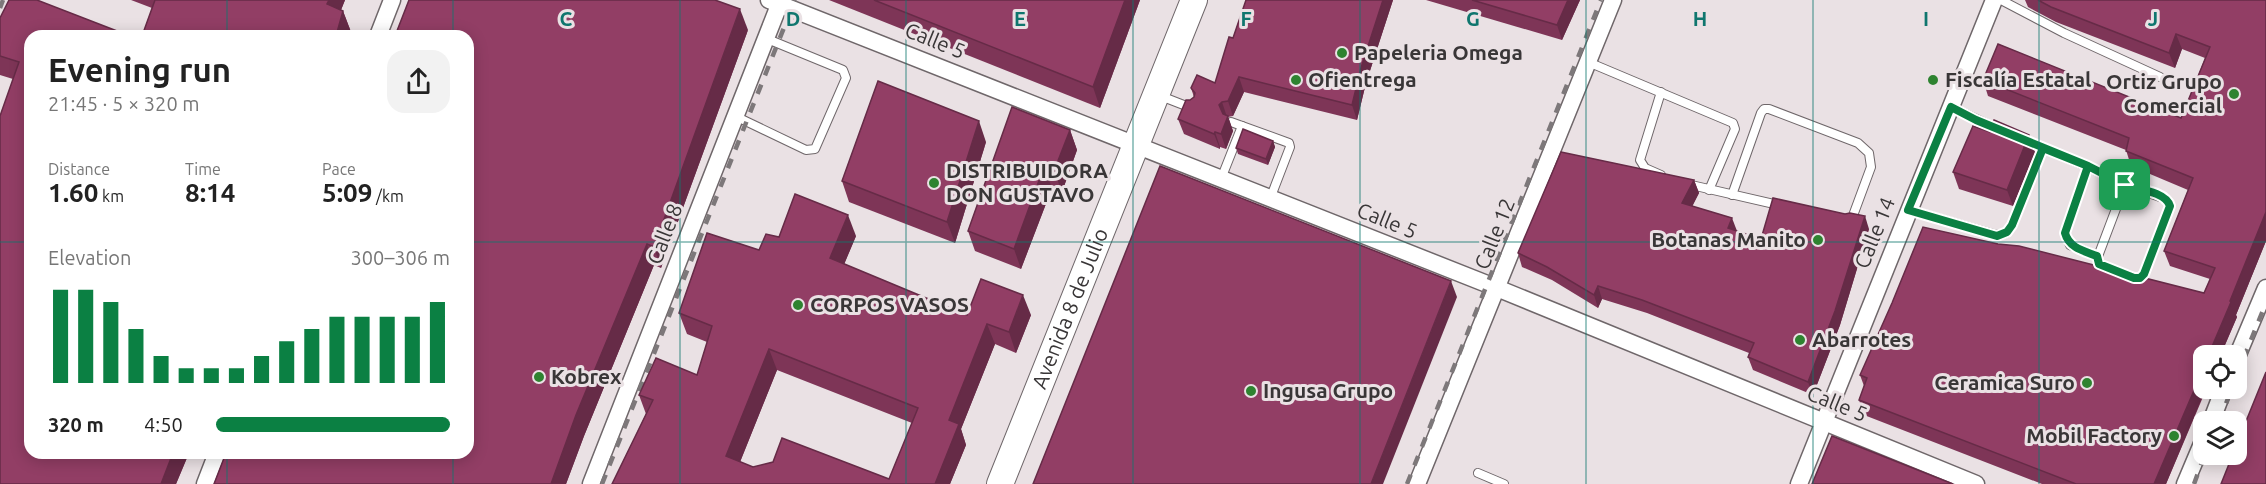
<!DOCTYPE html>
<meta charset="utf-8">
<style>
body{margin:0;font-family:Ubuntu,sans-serif;background:#f2f2f2;color:#222;height:100vh;display:flex;flex-direction:column;font-size:22px;white-space:nowrap}
*{box-sizing:border-box;margin:0}
p{font-size:20px;color:#767676}
.icon{flex:none;width:33px;height:33px;fill:none;stroke:currentColor;stroke-width:2;stroke-linecap:round;stroke-linejoin:round}
.map{position:relative;flex:1;overflow:hidden}
.side{position:absolute;left:24px;top:30px;width:450px;height:429px;display:flex;flex-direction:column;background:#fff;border-radius:18px;box-shadow:0 3px 15px #0003}
.side>*{flex:none}
.fabs{position:absolute;left:2193px;top:345px;display:grid;gap:12px}
.fabs a{display:grid;place-items:center;width:54px;height:54px;border-radius:12px;background:#fff;box-shadow:0 3px 15px #0003;font-size:30px}
.pin{position:absolute;display:grid;place-items:center;width:51px;height:51px;color:#fff;margin:-26px;border-radius:12px;box-shadow:0 3px 9px #0006}
.round{display:grid;place-items:center;flex:none;width:63px;height:63px;border-radius:18px;background:#f2f2f2}
.overview{display:flex;align-items:center;justify-content:space-between;height:102px;padding:0 24px}
h1{font-size:33px;font-weight:700;line-height:45px}
.stats{display:grid;grid-template-columns:repeat(3,1fr);gap:9px;height:102px;padding:6px 24px}
.stats div{display:grid;align-content:center}
.stats b{font-size:26px;font-weight:700}
.stats small{font-size:16px;font-weight:400}
.stats p{font-size:16px}
.chart{height:168px;padding:12px 24px}
.chart p{display:flex;justify-content:space-between}
.chart svg{width:100%;height:108px;margin-top:6px;stroke:#0b8043;stroke-width:6}
ul{padding:0 24px;list-style:none;font-size:20px}
li{display:grid;grid-template-columns:96px 72px 1fr;align-items:center;height:45px}
li i{height:15px;border-radius:8px;background:#0b8043}
.map>svg:first-child{display:block}
</style>
<div class="map">
<svg width="2266" height="484" viewBox="0 0 2266 484">
<rect width="100%" height="100%" fill="#eae1e4"/>
<g fill="none" stroke-linecap="round" stroke-linejoin="round">
<defs>
<g id="lane">
<polyline points="2001,0 2064,33 2160,77"/>
<polyline points="1588,62 1733,123 1735,129 1709,190"/>
<polyline points="1661,92 1640,160 1645,168 1661,175"/>
<polyline points="1158,95 1194,109"/>
<polyline points="1951,107 2002,131"/>
<polyline points="735,116 806,150 815,149 846,78 843,70 765,38"/>
<polyline points="1231,122 1289,143 1290,147 1270,199"/>
<polyline points="2022,139 2088,167 2125,185 2166,199 2170,206 2144,274 2140,278 2134,278 2099,264 2097,259 2125,185"/>
<polyline points="2088,167 2065,233 2070,245 2097,256"/>
<polyline points="1221,179 1242,126"/>
<polyline points="1687,184 1783,206"/>
<polyline points="1732,195 1761,113 1764,109 1769,109 1858,143 1869,153 1871,167 1851,221 1848,220"/>
<polyline points="1909,210 1997,235 2006,233 2012,225 2043,148"/>
<polyline points="1478,473 1504,484"/>
</g>
<g id="street">
<polyline points="769,0 1487,284 1976,484"/>
<polyline points="378,36 392,0"/>
<polyline points="2236,359 2266,288"/>
<polyline points="2211,422 2224,388"/>
<polyline points="205,484 217,453"/>
<polyline points="591,484 781,0"/>
<polyline points="1417,484 1613,0"/>
<polyline points="1799,484 1994,0"/>
<polyline points="2185,484 2204,439"/>
</g>
<g id="primary">
<path id="s1" d="M 1000,484 L 1194,0"/>
</g>
</defs>
<use href="#lane" stroke="#6f676a" stroke-width="10"/>
<use href="#street" stroke="#6f676a" stroke-width="19"/>
<use href="#primary" stroke="#6f676a" stroke-width="28"/>
<use href="#lane" stroke="#fff" stroke-width="8"/>
<use href="#street" stroke="#fff" stroke-width="16"/>
<use href="#primary" stroke="#fff" stroke-width="26"/>
<g stroke="#7d787a" stroke-width="4.5" stroke-dasharray="10 10" stroke-linecap="butt">
<polyline points="0,8 3,0"/>
<polyline points="2236,377 2266,303"/>
<polyline points="2219,422 2232,388"/>
<polyline points="602,484 795,0"/>
<polyline points="1407,484 1601,0"/>
<polyline points="2194,484 2205,454"/>
</g>
</g>
<g fill="#7e3557" fill-rule="evenodd">
<polygon points="131,0 345,0 341,10 343,11 351,32 350,36 142,36 152,8"/>
<polygon points="829,0 1140,0 1100,108"/>
<polygon points="1246,0 1393,0 1366,83 1357,120 1244,92 1233,116 1228,117 1233,131 1226,149 1220,147 1220,149 1184,134 1178,119 1190,100 1194,97 1191,88 1215,83 1233,38"/>
<polygon points="1426,0 1580,0 1562,40"/>
<polygon points="2025,0 2266,0 2266,241 2236,315 2237,317 2166,484 2042,484 1864,415 1859,400 1864,386 1860,375 2204,293 2210,279 2170,266 2164,251 2188,190 2131,166 2126,150 1988,96 1983,80 2181,118 2205,58 2182,49 2175,68 2056,22 2028,7"/>
<polygon points="0,18 130,36 30,453 189,453 176,484 0,484 13,79 0,75"/>
<polygon points="748,30 661,268 654,265 584,436 566,484 214,484 468,453"/>
<polygon points="1070,130 1077,150 1062,192 1052,188 1021,269 975,251 968,231"/>
<polygon points="1990,132 2035,152 2013,206 1959,189 1953,172"/>
<polygon points="1273,141 1275,147 1268,165 1238,154 1236,148"/>
<polygon points="986,142 955,243 849,202 842,181"/>
<polygon points="1694,180 1699,193 1692,206 1737,231 1761,239 1869,229 1840,325 1813,395 1753,370 1748,357 1749,353 1647,313 1602,299 1598,308 1552,280 1522,267 1518,253"/>
<path d="M 856,236 L 844,264 L 967,315 L 1031,315 L 1016,353 L 995,344 L 961,429 L 966,445 L 950,484 L 612,484 L 646,414 L 639,395 L 697,375 L 707,342 L 687,334 L 679,313 L 759,250 ZM 777,370 L 912,423 L 889,479 L 753,467 L 740,462 Z"/>
</g>
<g fill="#662b47">
<polygon points="329,0 345,0 335,25 327,4"/>
<polygon points="1125,0 1140,0 1100,108 1093,87"/>
<polygon points="1383,0 1393,0 1366,83 1357,120 1352,105 1361,68"/>
<polygon points="1568,0 1580,0 1562,40 1557,25"/>
<polygon points="740,9 748,30 661,268 654,247"/>
<polygon points="343,11 351,32 350,36 336,36"/>
<polygon points="2176,34 2182,49 2175,68 2169,53"/>
<polygon points="1239,77 1244,92 1233,116 1228,101"/>
<polygon points="1222,102 1227,117 1225,120 1219,105"/>
<polygon points="1228,116 1233,131 1226,149 1221,134"/>
<polygon points="979,121 986,142 955,243 947,222"/>
<polygon points="1070,130 1077,150 1062,192 1054,171"/>
<polygon points="1215,132 1220,147 1220,149 1214,134"/>
<polygon points="2029,135 2035,152 2013,206 2007,190"/>
<polygon points="1273,141 1275,147 1268,165 1266,159"/>
<polygon points="1044,167 1052,188 1021,269 1014,249"/>
<polygon points="1694,180 1699,193 1687,217 1682,203"/>
<polygon points="2266,212 2266,241 2236,315 2237,317 2220,356 2208,356"/>
<polygon points="848,215 856,236 838,279 830,258"/>
<polygon points="1865,216 1869,229 1840,325 1813,395 1808,382"/>
<polygon points="1732,218 1737,231 1728,228"/>
<polygon points="647,244 654,265 584,436 566,484 551,484 576,415"/>
<polygon points="1451,281 1457,297 1383,484 1371,484"/>
<polygon points="1598,286 1602,299 1598,308 1594,295"/>
<polygon points="1023,295 1031,315 1016,353 1009,332"/>
<polygon points="987,324 995,344 961,429 966,445 950,484 935,484 949,420"/>
<polygon points="769,349 777,370 734,477 726,456"/>
<polygon points="2204,367 2204,388 2206,388 2166,484 2154,484"/>
<polygon points="173,453 189,453 176,484 161,484"/>
</g>
<g fill="#923e65" stroke="#662b47" stroke-width="1.5" fill-rule="evenodd">
<polygon points="9,0 37,0 130,36 30,36 30,453 173,453 161,484 0,484 0,116 19,62 0,56 0,18"/>
<polygon points="155,0 329,0 327,4 343,11 336,36 142,36"/>
<polygon points="409,0 715,0 740,9 654,247 647,244 576,415 551,484 214,484 226,453 468,453 468,36 395,36"/>
<polygon points="874,0 1125,0 1093,87"/>
<polygon points="1246,0 1383,0 1361,68 1352,105 1239,77 1228,101 1222,102 1219,105 1223,114 1228,116 1221,134 1215,132 1214,134 1178,119 1186,100 1190,100 1194,97 1195,93 1191,88 1197,75 1215,83 1229,37 1233,38"/>
<polygon points="1472,0 1568,0 1557,25"/>
<polygon points="2038,0 2266,0 2266,212 2230,301 2231,302 2208,356 2204,356 2204,367 2154,484 2076,484 1859,400 1867,378 1860,375 1892,303 1923,227 1998,244 2019,246 2204,293 2215,268 2164,251 2193,178 2126,151 2129,138 1983,80 1998,44 2181,118 2210,47 2176,34 2169,53 2051,7"/>
<polygon points="878,81 979,121 947,222 842,181"/>
<polygon points="1012,107 1070,130 1054,171 1044,167 1014,249 968,231"/>
<polygon points="1994,120 2029,135 2007,190 1953,172 1973,126 1990,132"/>
<polygon points="1243,129 1273,141 1266,159 1236,148"/>
<polygon points="1561,152 1694,180 1682,203 1732,218 1728,228 1761,239 1773,198 1845,214 1850,213 1865,216 1835,311 1808,382 1748,357 1754,343 1642,300 1598,286 1594,295 1547,267 1518,253"/>
<polygon points="1160,166 1451,281 1371,484 1033,484"/>
<path d="M 795,194 L 848,215 L 830,258 L 967,315 L 981,279 L 1023,295 L 1009,332 L 987,324 L 949,420 L 959,424 L 935,484 L 612,484 L 653,400 L 639,395 L 656,358 L 697,375 L 712,326 L 679,313 L 707,233 L 759,250 L 766,234 L 779,237 ZM 769,349 L 918,408 L 889,479 L 782,438 L 773,462 L 753,467 L 726,456 Z"/>
<polygon points="2266,372 2266,484 2221,484 2233,454 2236,454 2236,446"/>
<polygon points="1832,436 1953,484 1812,484"/>
</g>
<g fill="none" stroke-linecap="round" stroke-linejoin="round">
<defs>
<path id="route" d="M 2125,185 L 2088,166 L 2043,148 L 2012,225 L 2007,232 L 1997,236 L 1908,210 L 1951,107 L 1976,120 L 2088,166 L 2065,233 C 2069,248 2084,251 2097,256 L 2099,264 L 2134,278 L 2140,278 L 2144,274 L 2170,206 C 2166,192 2138,189 2125,185"/>
</defs>
<use href="#route" stroke="#fff" stroke-width="12"/>
<use href="#route" stroke="#0b8043" stroke-width="8"/>
</g>
<path fill="none" stroke="#0f766e" stroke-width="1.5" stroke-opacity="0.55" d="M 227,0 L 227,36M 453,0 L 453,36M 680,0 L 680,484M 906,0 L 906,484M 1133,0 L 1133,484M 1360,0 L 1360,484M 1586,0 L 1586,484M 1813,0 L 1813,484M 2039,0 L 2039,484M 0,242 L 30,242M 468,242 L 2266,242M 227,453 L 227,484M 453,453 L 453,484"/>
<g fill="#2e8330" stroke="#eae1e4" stroke-width="2">
<circle cx="1342" cy="53" r="6"/>
<circle cx="1296" cy="80" r="6"/>
<circle cx="1933" cy="80" r="6"/>
<circle cx="2234" cy="94" r="6"/>
<circle cx="934" cy="183" r="6"/>
<circle cx="1818" cy="240" r="6"/>
<circle cx="798" cy="305" r="6"/>
<circle cx="1800" cy="340" r="6"/>
<circle cx="539" cy="377" r="6"/>
<circle cx="2087" cy="383" r="6"/>
<circle cx="1251" cy="391" r="6"/>
<circle cx="2174" cy="436" r="6"/>
</g>
<g text-anchor="middle" stroke-width="6" stroke-linejoin="round" paint-order="stroke">
<g font-size="21" fill="#393637" stroke="#eae1e4">
<text transform="translate(935 41) rotate(22)" y="7">Calle 5</text>
<text transform="translate(1387 221) rotate(22)" y="7">Calle 5</text>
<text transform="translate(1875 233) rotate(-68)" y="7">Calle 14</text>
<text transform="translate(665 234) rotate(-69)" y="7">Calle 8</text>
<text transform="translate(1495 234) rotate(-68)" y="7">Calle 12</text>
<text dy="7" stroke="none"><textPath href="#s1" startOffset="189">Avenida 8 de Julio</textPath></text>
<text transform="translate(1837 404) rotate(22)" y="7">Calle 5</text>
</g>
<g font-size="21" font-weight="bold" fill="#393637" stroke="#eae1e4" text-anchor="start">
<text x="1354" y="60">Papeleria Omega</text>
<text x="1308" y="87">Ofientrega</text>
<text x="1945" y="87">Fiscalía Estatal</text>
<text x="2222" y="89" text-anchor="end">Ortiz Grupo<tspan x="2222" dy="24">Comercial</tspan></text>
<text x="946" y="178">DISTRIBUIDORA<tspan x="946" dy="24">DON GUSTAVO</tspan></text>
<text x="1806" y="247" text-anchor="end">Botanas Manito</text>
<text x="810" y="312">CORPOS VASOS</text>
<text x="1812" y="347">Abarrotes</text>
<text x="551" y="384">Kobrex</text>
<text x="2075" y="390" text-anchor="end">Ceramica Suro</text>
<text x="1263" y="398">Ingusa Grupo</text>
<text x="2162" y="443" text-anchor="end">Mobil Factory</text>
</g>
</g>
<g font-size="20" text-anchor="middle" font-weight="bold" fill="#0f766e" stroke="#eae1e4" stroke-width="6" stroke-linejoin="round" paint-order="stroke">
<text x="566" y="26">C</text>
<text x="793" y="26">D</text>
<text x="1020" y="26">E</text>
<text x="1246" y="26">F</text>
<text x="1473" y="26">G</text>
<text x="1700" y="26">H</text>
<text x="1926" y="26">I</text>
<text x="2153" y="26">J</text>
</g>
</svg>
<div class="fabs">
<a><svg class="icon" aria-label="locate" viewBox="0 0 24 24"><circle cx="12" cy="12" r="6"/><path d="M12 2v4M12 18v4M2 12h4M18 12h4"/></svg></a>
<a><svg class="icon" aria-label="layers" viewBox="0 0 24 24"><path d="M12 4l9 5-9 5-9-5zM3 14l9 5 9-5"/></svg></a>
</div>
<div class="pin" style="left:2125px;top:185px;background:#1e9e55"><svg class="icon" aria-label="arrive" viewBox="0 0 24 24"><path d="M6 21V4h12l-3 4 3 4H6"/></svg></div>
<section class="side">
<div class="overview"><div><h1>Evening run</h1><p>21:45 · 5 × 320 m</p></div><a class="round"><svg class="icon" aria-label="share" viewBox="0 0 24 24"><path d="M12 15V3M7 8l5-5 5 5M5 13v7h14v-7"/></svg></a></div>
<div class="stats">
<div><p>Distance</p><b>1.60<small> km</small></b></div>
<div><p>Time</p><b>8:14</b></div>
<div><p>Pace</p><b>5:09<small> /km</small></b></div>
</div>
<div class="chart"><p><span>Elevation</span>300–306 m</p>
<svg viewBox="0 0 160 44" preserveAspectRatio="none"><path d="M5 44V6M15 44V6M25 44V11M35 44V22M45 44V33M55 44V38M65 44V38M75 44V38M85 44V33M95 44V27M105 44V22M115 44V17M125 44V17M135 44V17M145 44V17M155 44V11"/></svg>
</div>
<ul>
<li><b>320 m</b>4:50<i style="width:100%"></i></li>
</ul>
</section>
</div>
